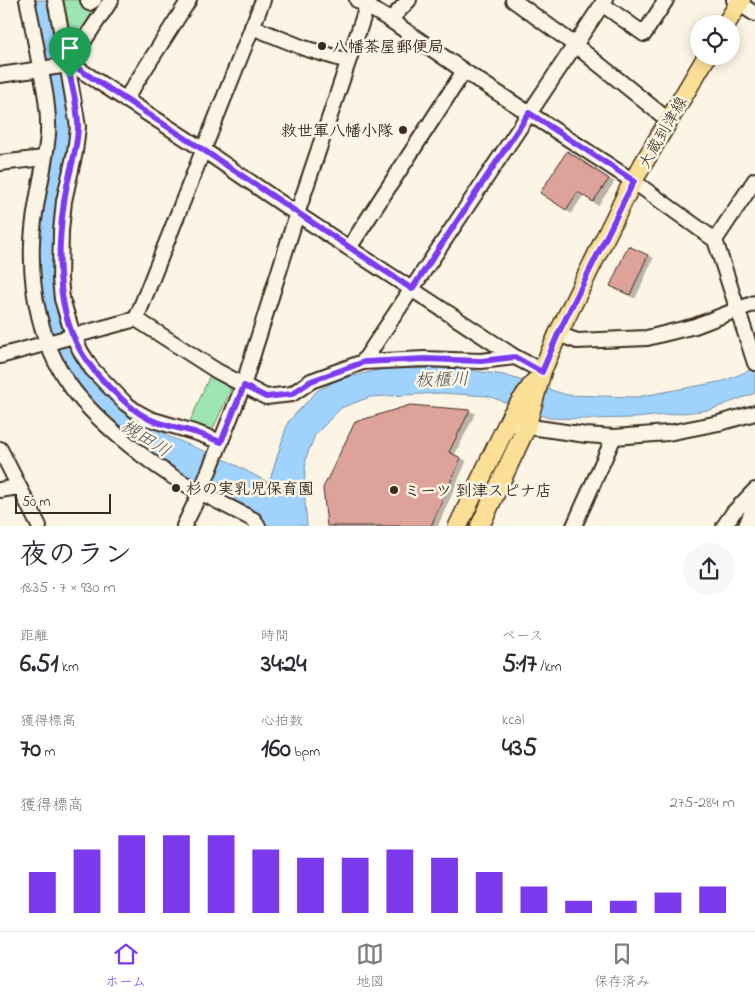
<!DOCTYPE html>
<html lang="ja">
<meta charset="utf-8">
<style>
body{margin:0;font-family:"Indie Flower","Klee One",sans-serif;background:#f7f7f7;color:#2b2b33;height:100vh;display:flex;flex-direction:column;font-size:19px;white-space:nowrap}
*{box-sizing:border-box;margin:0}
p{font-size:16px;color:#7c7c81}
.icon{flex:none;width:28px;height:28px;fill:none;stroke:currentColor;stroke-width:2;stroke-linecap:round;stroke-linejoin:round}
.map{position:relative;height:526px;overflow:hidden}
.sheet{display:flex;flex-direction:column;background:#fff;flex:1}
.sheet>*{flex:none}
.tools{position:absolute;left:690px;top:15px;display:grid;gap:10px}
.tools a{display:grid;place-items:center;width:50px;height:50px;border-radius:50%;background:#fff;box-shadow:0 2px 12px #0003;font-size:25px}
.scale{position:absolute;left:15px;bottom:12px;width:96px;box-sizing:border-box;padding-left:5px;border:2px solid #3b2a1e;border-top:0;font-size:14px;line-height:18px;white-space:nowrap;color:#3b2a1e;-webkit-text-stroke:4px #fcf5e5;paint-order:stroke}
.pin{position:absolute;display:grid;place-items:center;width:42px;height:42px;color:#fff;margin:-51px -21px;border-radius:50% 50% 50% 0;rotate:-45deg;box-shadow:0 0 5px #0007}
.pin .icon{rotate:45deg}
.round{display:grid;place-items:center;flex:none;width:52px;height:52px;border-radius:26px;background:#f7f7f7}
.overview{display:flex;align-items:center;justify-content:space-between;height:85px;padding:0 20px}
h1{font-size:28px;font-weight:800;line-height:38px}
.stats{display:grid;grid-template-columns:repeat(3,1fr);gap:8px;height:85px;padding:5px 20px}
.stats div{display:grid;align-content:center}
.stats b{font-size:25px;font-weight:800}
.stats small{font-size:14px;font-weight:400}
.stats p{font-size:14px}
.chart{height:140px;padding:10px 20px}
.chart p{display:flex;justify-content:space-between}
.chart svg{width:100%;height:90px;margin-top:5px;stroke:#7c3aed;stroke-width:6}
.tabs{display:flex;justify-content:space-around;align-items:center;height:70px;border-top:1px solid #e1e1e2;background:#fff;font-size:14px;color:#7c7c81}
.tabs a{display:grid;justify-items:center;gap:2px}
.tabs .selected{color:#7c3aed}
.map>svg:first-child{display:block}
</style>
<div class="map">
<svg width="755" height="526" viewBox="0 0 755 526">
<defs>
<filter id="shadow"><feDropShadow dx="5" dy="3" stdDeviation="0" flood-color="#0004"/></filter>
</defs>
<rect width="100%" height="100%" fill="#fcf5e5"/>
<filter id="ink" filterUnits="userSpaceOnUse"><feTurbulence type="fractalNoise" baseFrequency=".02" numOctaves="2"/><feDisplacementMap in="SourceGraphic" scale="10" xChannelSelector="R" yChannelSelector="G"/><feConvolveMatrix kernelMatrix="1 2 1 2 8 2 1 2 1" color-interpolation-filters="sRGB"/></filter>
<g filter="url(#ink)">
<g fill="#9de5b3" stroke="#6c8868">
<polygon points="59,0 106,0 77,44 69,41"/>
<polygon points="210,375 231,389 212,431 188,426"/>
</g>
<polygon fill="#9fd3fd" stroke="#778fa4" points="32,0 48,0 69,108 70,135 53,232 52,280 57,314 68,347 94,378 142,419 170,437 228,461 269,483 288,422 317,391 337,380 383,369 455,368 504,375 567,395 637,397 724,381 755,368 755,393 710,410 636,418 586,419 549,418 488,396 441,393 370,397 341,408 315,435 306,458 304,489 307,526 265,526 264,521 250,508 219,491 183,474 151,454 117,428 75,386 45,324 37,286 38,236 53,140"/>
<g fill="#dda39b" stroke="#3b2a1e" filter="url(#shadow)">
<polygon points="567,151 609,179 593,202 578,192 566,210 540,193"/>
<polygon points="628,246 648,255 630,295 610,286"/>
<polygon points="410,405 470,410 449,452 461,458 431,526 327,526 323,488 355,422"/>
</g>
<g fill="none" stroke-linecap="round" stroke-linejoin="round">
<defs>
<g id="minor">
<path d="M 27,0 C 32,22 36,45 40,67 C 45,90 49,111 48,134 C 45,171 33,206 32,243 C 30,290 41,345 69,384 C 92,417 137,453 170,475 C 197,492 226,505 254,520 L 258,526"/>
<polyline points="55,0 63,40 78,127 75,152 64,201 61,231 60,279 62,299 73,335 81,352 92,369 125,403 137,412 150,419 197,433 221,442"/>
<polyline points="88,0 89,3 94,0"/>
<polyline points="357,0 390,20 464,71 633,181 715,240 755,363"/>
<polyline points="513,0 575,45 668,120"/>
<polyline points="734,0 755,14"/>
<polyline points="602,4 644,34 666,0"/>
<polyline points="390,20 409,0"/>
<polyline points="252,27 304,48 348,61"/>
<polyline points="68,65 77,68 202,149 297,214 515,357 542,371"/>
<polyline points="68,65 111,0"/>
<polyline points="0,75 68,65"/>
<polyline points="125,100 189,0"/>
<polyline points="0,163 44,158"/>
<polyline points="715,240 755,180"/>
<polyline points="349,248 464,71"/>
<polyline points="136,319 263,0"/>
<polyline points="558,334 577,341 647,338 695,326 755,303"/>
<polyline points="0,356 136,319 217,371 266,397 292,394 311,381 363,362 424,359 481,361 515,357"/>
<polyline points="363,362 605,0"/>
<polyline points="517,425 586,435 614,437 668,433 719,423 755,413"/>
<polyline points="0,449 39,526"/>
<polyline points="0,490 18,487"/>
<polyline points="184,526 201,491 243,386 297,214 369,0"/>
<polyline points="574,526 614,437"/>
<polyline points="724,526 733,513 755,490"/>
<polyline points="746,526 755,504"/>
</g>
<g id="major">
<polyline points="726,24 741,0"/>
<polyline points="458,526 512,414 534,382"/>
<polyline points="480,526 526,428 542,371 558,334 633,181 707,56"/>
</g>
</defs>
<use href="#minor" stroke="#3b2a1e" stroke-width="18"/>
<use href="#major" stroke="#3b2a1e" stroke-width="21"/>
<use href="#minor" stroke="#fcf5e5" stroke-width="14"/>
<use href="#major" stroke="#fbdf96" stroke-width="18"/>
</g>
</g>
<g fill="none" stroke-linecap="round" stroke-linejoin="round" filter="url(#ink)">
<defs>
<path id="route" d="M 68,65 L 77,68 L 202,149 L 412,289 L 529,113 L 634,181 L 558,334 L 542,372 L 515,357 L 481,361 L 424,359 L 364,362 L 311,381 L 292,394 L 266,397 L 244,386 L 221,442 C 213,439 205,436 197,433 C 181,428 164,426 149,419 C 133,411 121,398 108,386 C 103,380 97,375 93,369 C 55,323 56,258 64,202 C 67,177 77,154 78,128 C 79,108 71,85 68,65 Z"/>
</defs>
<use href="#route" stroke="#fff" stroke-width="10"/>
<use href="#route" stroke="#7c3aed" stroke-width="6"/>
</g>
<g fill="#3b2a1e" stroke="#fcf5e5" stroke-width="2">
<circle cx="322" cy="46" r="5"/>
<circle cx="403" cy="130" r="5"/>
<circle cx="176" cy="488" r="5"/>
<circle cx="394" cy="490" r="5"/>
</g>
<g text-anchor="middle" stroke-width="5" stroke-linejoin="round" paint-order="stroke">
<g font-size="16" font-weight="bold" fill="#3b2a1e" stroke="#fcf5e5" text-anchor="start">
<text x="332" y="52">八幡茶屋郵便局</text>
<text x="393" y="136" text-anchor="end">救世軍八幡小隊</text>
<text x="186" y="494">杉の実乳児保育園</text>
<text x="404" y="496">ミーツ 到津スピナ店</text>
</g>
<g font-size="16" fill="#3b2a1e" stroke="#fcf5e5">
<text transform="translate(662 132) rotate(-60)" y="6">大蔵到津線</text>
</g>
<g font-size="18" font-style="italic" fill="#545456" stroke="#fcf5e5">
<text transform="translate(442 379) rotate(-1)" y="6">板櫃川</text>
<text transform="translate(146 438) rotate(32)" y="6">槻田川</text>
</g>
</g>
</svg>
<div class="tools">
<a><svg class="icon" aria-label="locate" viewBox="0 0 24 24"><circle cx="12" cy="12" r="6"/><path d="M12 2v4M12 18v4M2 12h4M18 12h4"/></svg></a>
</div>
<div class="scale">50 m</div>
<div class="pin" style="left:70px;top:78px;background:#1e9e55"><svg class="icon" aria-label="arrive" viewBox="0 0 24 24"><path d="M6 21V4h12l-3 4 3 4H6"/></svg></div>
</div>
<section class="sheet">
<div class="overview"><div><h1>夜のラン</h1><p>18:35 · 7 × 930 m</p></div><a class="round"><svg class="icon" aria-label="share" viewBox="0 0 24 24"><path d="M12 15V3M7 8l5-5 5 5M5 13v7h14v-7"/></svg></a></div>
<div class="stats">
<div><p>距離</p><b>6.51<small> km</small></b></div>
<div><p>時間</p><b>34:24</b></div>
<div><p>ペース</p><b>5:17<small> /km</small></b></div>
</div>
<div class="stats">
<div><p>獲得標高</p><b>70<small> m</small></b></div>
<div><p>心拍数</p><b>160<small> bpm</small></b></div>
<div><p>kcal</p><b>435</b></div>
</div>
<div class="chart"><p><span>獲得標高</span>275–284 m</p>
<svg viewBox="0 0 160 44" preserveAspectRatio="none"><path d="M5 44V24M15 44V13M25 44V6M35 44V6M45 44V6M55 44V13M65 44V17M75 44V17M85 44V13M95 44V17M105 44V24M115 44V31M125 44V38M135 44V38M145 44V34M155 44V31"/></svg>
</div>
</section>
<nav class="tabs">
<a class="selected"><svg class="icon" aria-label="home" viewBox="0 0 24 24"><path d="M3 11l9-7 9 7M6 9v11h12V9"/></svg>ホーム</a>
<a><svg class="icon" aria-label="map" viewBox="0 0 24 24"><path d="M3 6l6-2 6 2 6-2v14l-6 2-6-2-6 2zM9 4v14M15 6v14"/></svg>地図</a>
<a><svg class="icon" aria-label="saved" viewBox="0 0 24 24"><path d="M7 4h10v16l-5-4-5 4z"/></svg>保存済み</a>
</nav>
